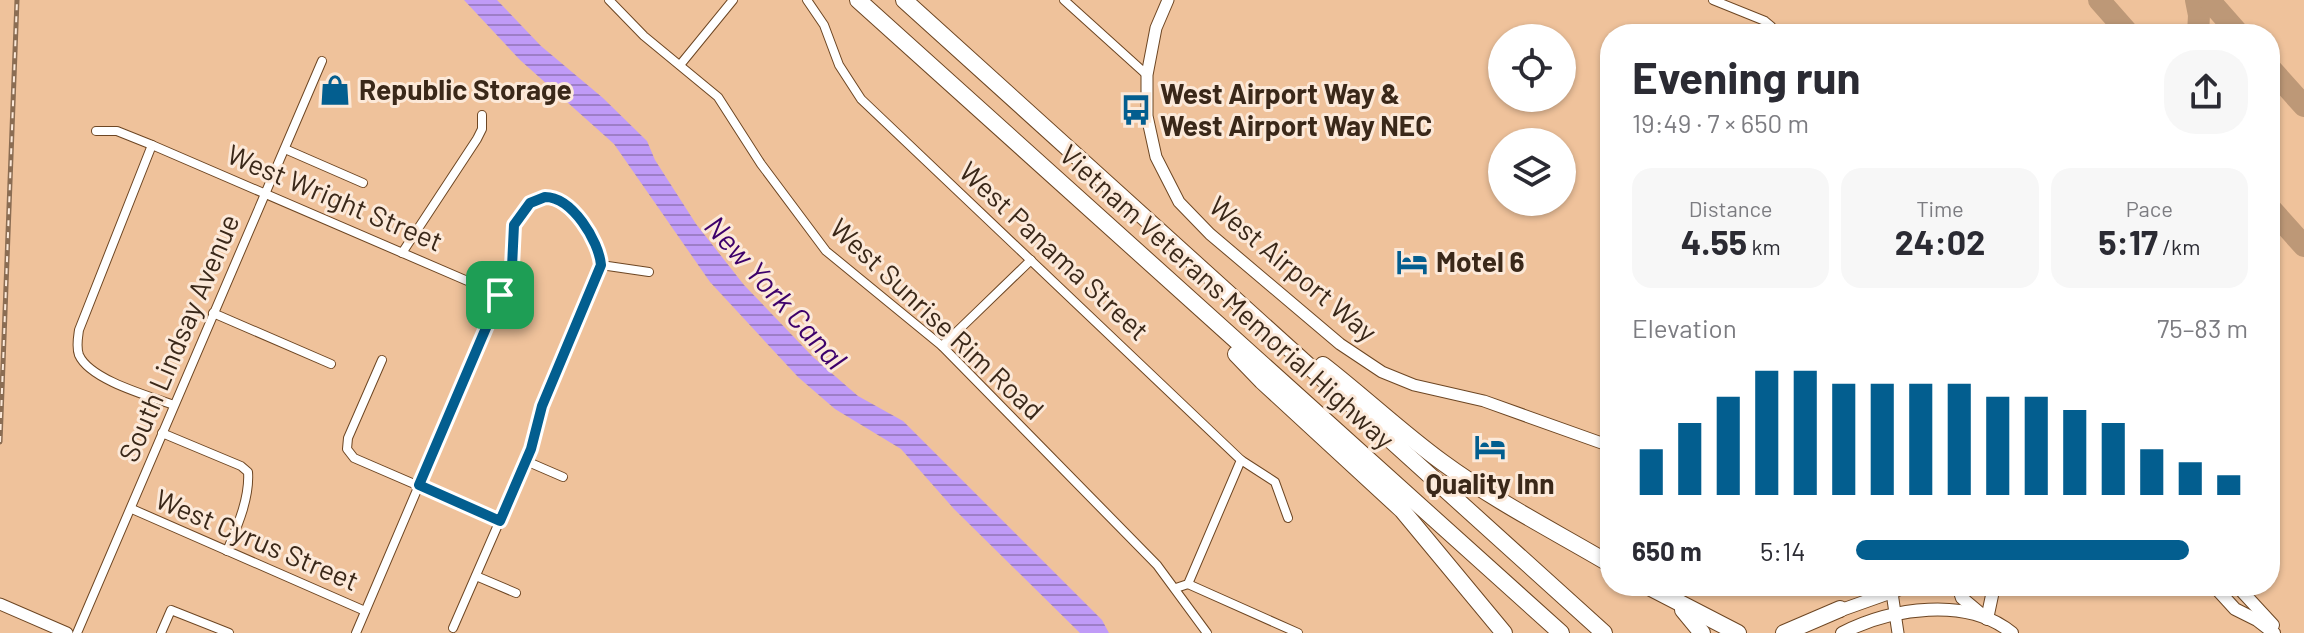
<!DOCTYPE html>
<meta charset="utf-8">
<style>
body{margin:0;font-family:Barlow,sans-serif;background:#f7f7f7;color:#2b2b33;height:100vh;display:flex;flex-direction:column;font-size:30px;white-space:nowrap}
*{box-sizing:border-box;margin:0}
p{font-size:26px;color:#7c7c81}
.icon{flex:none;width:44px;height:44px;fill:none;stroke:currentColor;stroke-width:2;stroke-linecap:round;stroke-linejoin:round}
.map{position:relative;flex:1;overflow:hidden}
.drawer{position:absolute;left:1600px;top:24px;width:680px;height:572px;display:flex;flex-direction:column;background:#fff;border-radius:32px;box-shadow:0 2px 6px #0004}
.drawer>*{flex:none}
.fabs{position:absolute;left:1488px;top:24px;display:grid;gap:16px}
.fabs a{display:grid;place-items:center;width:88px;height:88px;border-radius:50%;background:#fff;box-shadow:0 2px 6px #0004;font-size:40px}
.pin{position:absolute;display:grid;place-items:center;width:68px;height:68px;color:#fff;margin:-34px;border-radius:16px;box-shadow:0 4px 12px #0006}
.round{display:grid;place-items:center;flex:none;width:84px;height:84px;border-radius:32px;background:#f7f7f7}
.headline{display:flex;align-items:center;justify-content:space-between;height:136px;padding:0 32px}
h1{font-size:44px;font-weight:700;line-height:60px}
.figures{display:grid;grid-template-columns:repeat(3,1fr);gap:12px;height:136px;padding:8px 32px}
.figures div{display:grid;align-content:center;border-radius:20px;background:#f7f7f7;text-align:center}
.figures b{font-size:34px;font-weight:700}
.figures small{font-size:22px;font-weight:400}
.figures p{font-size:22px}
.chart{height:224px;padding:16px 32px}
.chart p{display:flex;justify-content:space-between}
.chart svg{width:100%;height:144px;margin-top:8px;stroke:#035e8f;stroke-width:6}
ul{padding:0 32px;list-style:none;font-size:26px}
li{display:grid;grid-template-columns:128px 96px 1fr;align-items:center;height:60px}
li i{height:20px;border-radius:10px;background:#035e8f}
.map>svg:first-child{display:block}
</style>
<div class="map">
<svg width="2304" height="633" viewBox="0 0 2304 633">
<defs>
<pattern id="water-rules" width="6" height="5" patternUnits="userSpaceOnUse" patternTransform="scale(2)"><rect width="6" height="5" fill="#c09bf7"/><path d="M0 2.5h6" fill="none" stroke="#9d7ec7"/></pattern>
</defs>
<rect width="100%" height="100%" fill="#efc29b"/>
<polygon fill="url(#water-rules)" points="464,0 497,0 541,46 603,98 647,141 655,160 696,224 744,285 813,357 858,396 903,421 1102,620 1109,633 1080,633 954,509 901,449 835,409 798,377 710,282 614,144 520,60"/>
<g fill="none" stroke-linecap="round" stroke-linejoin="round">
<g stroke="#bd9877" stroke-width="22">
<polyline points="2099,0 2129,34"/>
<polyline points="2196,0 2199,15 2198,34"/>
<polyline points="2209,0 2239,34"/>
<polyline points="2270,68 2304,106"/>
<polyline points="2270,208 2304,246"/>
</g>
<defs>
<g id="minor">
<polyline points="609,0 644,36 718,97 761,164 826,251 942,346 1157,565 1207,633"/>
<polyline points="807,0 824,25 839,65 861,99 1241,460 1275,482 1288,518"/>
<polyline points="1064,0 1147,75"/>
<polyline points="1713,0 1765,21 1771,26 1776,34"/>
<polyline points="1824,34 1832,34"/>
<polyline points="680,65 733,0"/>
<polyline points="96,131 117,131 152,145 500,295"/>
<path d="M 152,145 L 79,330 C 78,337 76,347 79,355 C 90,380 149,396 174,405"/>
<polyline points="285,149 363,183"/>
<polyline points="402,253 477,139 482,129 482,115"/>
<polyline points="601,265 649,272"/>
<polyline points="213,313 331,364"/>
<polyline points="942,346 1031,260"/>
<polyline points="382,360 348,438 347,449 354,458 500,521"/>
<path d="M 162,433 L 241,466 L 248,472 C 250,498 237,527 227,551"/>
<polyline points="526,461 563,477"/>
<polyline points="132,509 365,611"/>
<polyline points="476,576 516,593"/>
<polyline points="1188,584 1298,633"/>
<polyline points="1176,588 1188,584 1241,460"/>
<polyline points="77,633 322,61"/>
<polyline points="161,633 171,610 229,633"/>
<polyline points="356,633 512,267 514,225 530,203 541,197 553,197 572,208 598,249 600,270 542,406 531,449 453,628"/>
</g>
<g id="tertiary">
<polyline points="1168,0 1156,28 1147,75 1147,116 1156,157 1179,202 1210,234 1340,344 1382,372 1414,385 1484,401 1610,446"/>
<polyline points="1891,586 1898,633"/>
<polyline points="0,604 67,633"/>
</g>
<g id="secondary">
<polyline points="1958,586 1962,598 1981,614"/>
<polyline points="2214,586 2235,609 2257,620 2274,633"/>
<polyline points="2237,586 2273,625"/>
<polyline points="1833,613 1909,586"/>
<polyline points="1987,619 1994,586"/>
<path d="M 1842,633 C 1891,608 1967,596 2012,633"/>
</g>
<g id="motorway">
<polyline points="858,0 1561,633"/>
<polyline points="904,0 1604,633"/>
<polyline points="1236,354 1262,381 1402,510 1504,633"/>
<path d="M 1323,365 C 1363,396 1401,432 1442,462 C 1495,501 1554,531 1610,564"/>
<polyline points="1647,586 1738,633"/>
<polyline points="1683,610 1702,633"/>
<polyline points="1784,633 1840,609"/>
</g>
</defs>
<use href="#minor" stroke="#6d4623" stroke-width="10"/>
<use href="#tertiary" stroke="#6d4623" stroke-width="13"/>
<use href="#secondary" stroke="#6d4623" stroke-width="14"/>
<use href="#motorway" stroke="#6d4623" stroke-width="18"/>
<use href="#minor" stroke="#fff" stroke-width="8"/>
<use href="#tertiary" stroke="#fff" stroke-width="11"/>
<use href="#secondary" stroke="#fff" stroke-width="12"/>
<use href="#motorway" stroke="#fff" stroke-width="16"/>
<defs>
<polyline id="rail" points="0,442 17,0"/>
</defs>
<use href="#rail" stroke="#8b6d53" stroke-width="5"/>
<use href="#rail" stroke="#fce9d9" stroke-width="2" stroke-dasharray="6" stroke-linecap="butt"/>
</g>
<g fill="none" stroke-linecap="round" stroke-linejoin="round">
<defs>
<path id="route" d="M 545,197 C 572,197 599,241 601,265 L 542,406 L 531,449 L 500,521 L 419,485 L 512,267 L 514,225 L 530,203 Z"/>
</defs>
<use href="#route" stroke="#fff" stroke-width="16"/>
<use href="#route" stroke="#035e8f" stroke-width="10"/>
</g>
<defs>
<symbol id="shop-bare" viewBox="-9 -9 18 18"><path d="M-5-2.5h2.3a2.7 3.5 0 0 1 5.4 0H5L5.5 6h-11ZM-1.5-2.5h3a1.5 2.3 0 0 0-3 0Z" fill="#035e8f" stroke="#fce9d9" stroke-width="2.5" paint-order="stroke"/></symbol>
<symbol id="bus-bare" viewBox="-9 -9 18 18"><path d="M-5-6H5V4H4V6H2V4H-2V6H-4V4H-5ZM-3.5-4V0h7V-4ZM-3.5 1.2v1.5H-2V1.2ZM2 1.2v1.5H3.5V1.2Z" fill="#035e8f" stroke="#fce9d9" stroke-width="2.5" paint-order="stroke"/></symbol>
<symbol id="hotel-bare" viewBox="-9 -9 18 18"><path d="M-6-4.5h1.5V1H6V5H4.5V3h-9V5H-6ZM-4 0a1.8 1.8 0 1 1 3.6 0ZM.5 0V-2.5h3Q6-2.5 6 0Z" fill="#035e8f" stroke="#fce9d9" stroke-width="2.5" paint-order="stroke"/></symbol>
</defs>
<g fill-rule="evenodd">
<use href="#shop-bare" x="313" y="68" width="44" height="44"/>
<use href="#bus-bare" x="1114" y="88" width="44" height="44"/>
<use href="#hotel-bare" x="1390" y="240" width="44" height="44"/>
<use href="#hotel-bare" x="1468" y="425" width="44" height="44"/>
</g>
<g text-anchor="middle" stroke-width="6" stroke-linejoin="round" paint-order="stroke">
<g font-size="28" font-weight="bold" fill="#3a2819" stroke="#fce9d9" text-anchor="start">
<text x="359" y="100">Republic Storage</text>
<text x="1160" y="104">West Airport Way &amp;<tspan x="1160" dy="32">West Airport Way NEC</tspan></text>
<text x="1436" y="272">Motel 6</text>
<text x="1490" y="494" text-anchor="middle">Quality Inn</text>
</g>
<g font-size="28" fill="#3a2819" stroke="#fce9d9">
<text transform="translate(335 198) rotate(23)" y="10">West Wright Street</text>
<text transform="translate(1054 251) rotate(43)" y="10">West Panama Street</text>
<text transform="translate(1293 269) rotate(40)" y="10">West Airport Way</text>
<text transform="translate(1227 297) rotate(42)" y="10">Vietnam Veterans Memorial Highway</text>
<text transform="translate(937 319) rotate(43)" y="10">West Sunrise Rim Road</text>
<text transform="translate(179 338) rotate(-67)" y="10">South Lindsay Avenue</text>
<text transform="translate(257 540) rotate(23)" y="10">West Cyrus Street</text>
</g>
<g font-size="30" font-style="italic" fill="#3d006b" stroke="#fce9d9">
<text transform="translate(775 293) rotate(48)" y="10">New York Canal</text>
</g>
</g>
</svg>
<div class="fabs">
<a><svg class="icon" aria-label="locate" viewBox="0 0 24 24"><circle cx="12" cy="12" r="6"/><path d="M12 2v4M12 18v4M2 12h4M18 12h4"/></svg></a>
<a><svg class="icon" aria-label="layers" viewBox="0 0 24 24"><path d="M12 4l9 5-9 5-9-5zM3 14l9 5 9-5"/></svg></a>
</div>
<div class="pin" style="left:500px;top:295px;background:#1e9e55"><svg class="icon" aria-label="arrive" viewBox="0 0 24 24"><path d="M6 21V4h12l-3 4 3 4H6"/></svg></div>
<section class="drawer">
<div class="headline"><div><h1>Evening run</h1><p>19:49 · 7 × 650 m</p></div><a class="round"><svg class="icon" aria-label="share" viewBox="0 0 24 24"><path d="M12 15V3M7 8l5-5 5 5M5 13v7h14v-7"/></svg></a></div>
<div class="figures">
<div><p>Distance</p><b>4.55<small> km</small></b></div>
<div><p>Time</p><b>24:02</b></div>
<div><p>Pace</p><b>5:17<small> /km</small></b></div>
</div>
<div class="chart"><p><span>Elevation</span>75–83 m</p>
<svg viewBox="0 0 160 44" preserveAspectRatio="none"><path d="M5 44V30M15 44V22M25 44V14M35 44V6M45 44V6M55 44V10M65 44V10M75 44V10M85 44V10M95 44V14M105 44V14M115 44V18M125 44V22M135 44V30M145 44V34M155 44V38"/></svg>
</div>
<ul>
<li><b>650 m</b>5:14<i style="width:85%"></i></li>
</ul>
</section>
</div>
